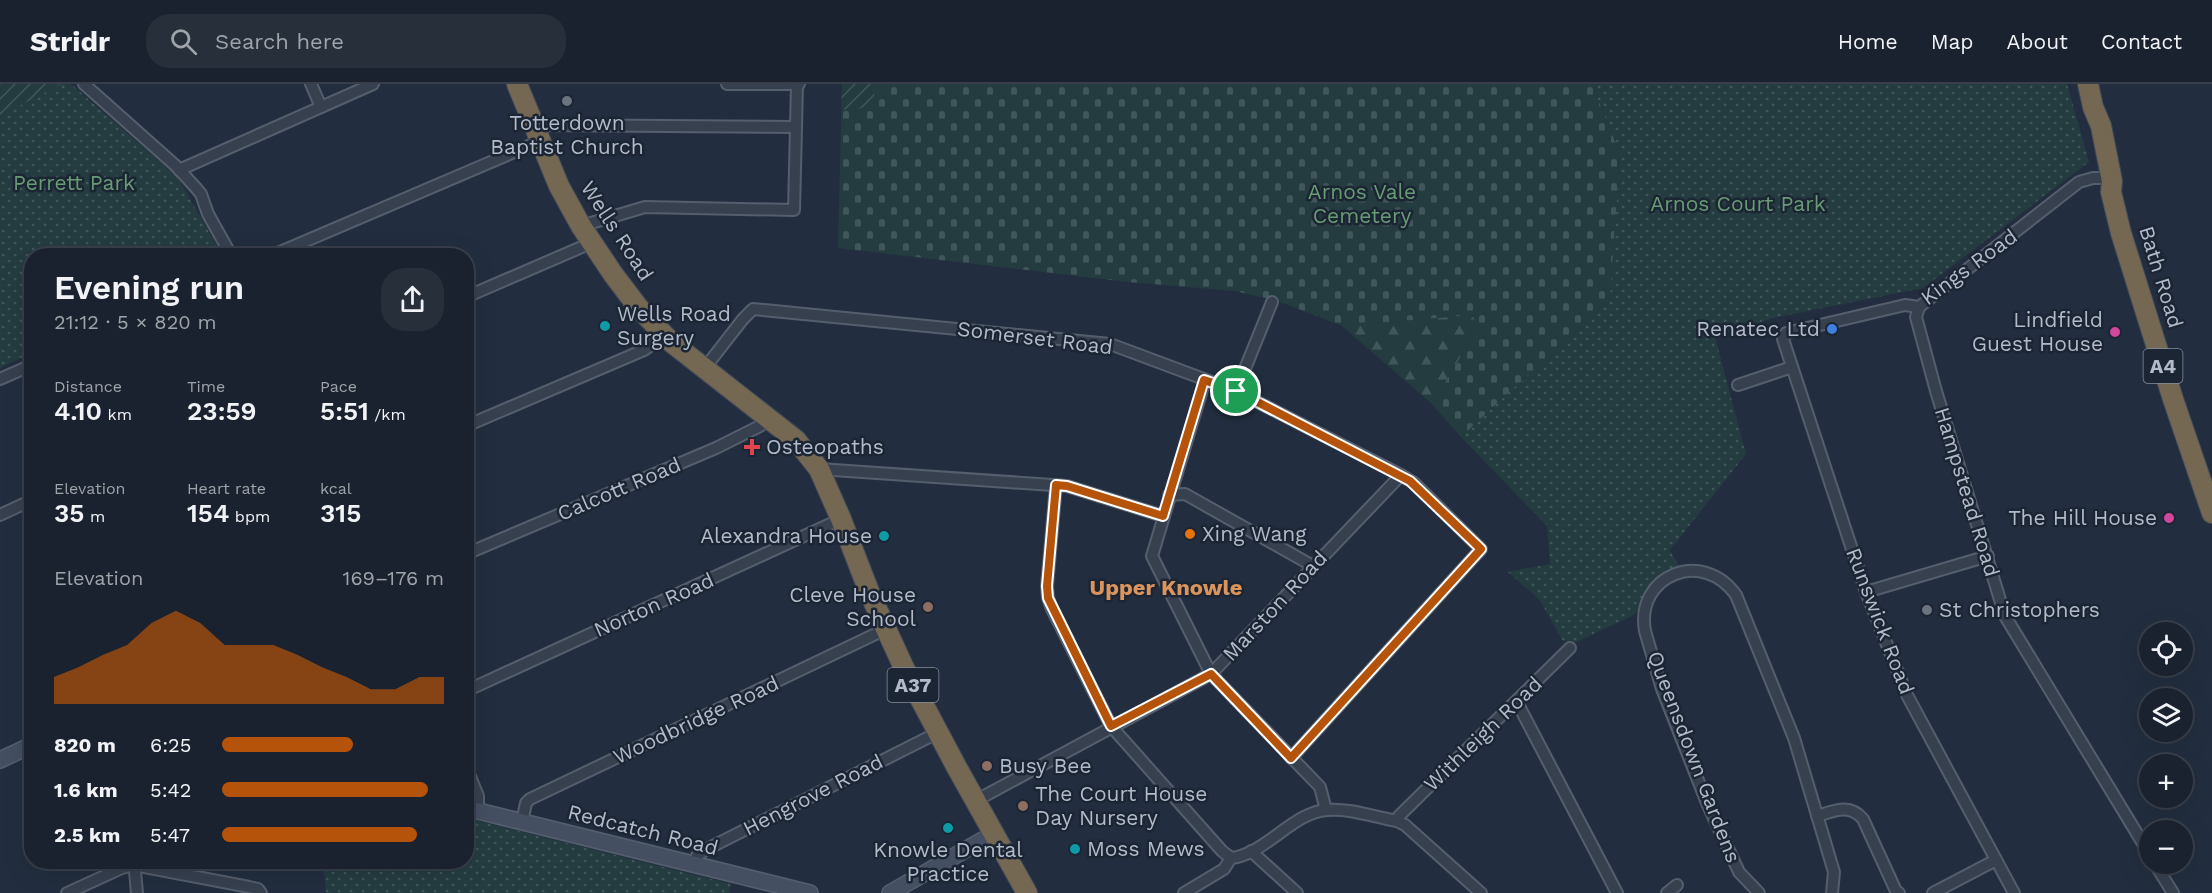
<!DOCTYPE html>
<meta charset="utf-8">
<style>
body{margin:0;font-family:"Work Sans",sans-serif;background:#272f3b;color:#f1f3f6;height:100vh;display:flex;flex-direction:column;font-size:22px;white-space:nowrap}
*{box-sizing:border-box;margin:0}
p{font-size:20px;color:#9fa4aa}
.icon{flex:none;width:33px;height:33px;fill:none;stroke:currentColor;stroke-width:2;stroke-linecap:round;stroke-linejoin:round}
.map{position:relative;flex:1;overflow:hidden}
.drawer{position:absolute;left:24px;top:164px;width:450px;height:621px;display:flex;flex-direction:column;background:#1a222f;border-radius:24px;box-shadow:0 6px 24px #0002,0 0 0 2px #383f4b}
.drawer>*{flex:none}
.tools{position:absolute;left:2139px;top:538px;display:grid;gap:12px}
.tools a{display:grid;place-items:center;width:54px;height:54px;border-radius:50%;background:#1a222f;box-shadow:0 6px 24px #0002,0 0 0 2px #383f4b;font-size:30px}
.pin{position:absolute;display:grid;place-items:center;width:51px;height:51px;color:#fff;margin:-26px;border:3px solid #fff;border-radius:50%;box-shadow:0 2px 6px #0007}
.round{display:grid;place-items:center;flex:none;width:63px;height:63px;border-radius:24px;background:#272f3b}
.overview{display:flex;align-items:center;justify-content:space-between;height:102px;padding:0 30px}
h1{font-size:33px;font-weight:600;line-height:45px}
.metrics{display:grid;grid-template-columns:repeat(3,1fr);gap:9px;height:102px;padding:6px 30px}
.metrics div{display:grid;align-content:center}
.metrics b{font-size:26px;font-weight:600}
.metrics small{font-size:16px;font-weight:400}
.metrics p{font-size:16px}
.chart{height:168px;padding:12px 30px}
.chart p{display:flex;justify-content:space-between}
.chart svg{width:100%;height:108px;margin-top:6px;fill:#b45309;opacity:.7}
ul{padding:0 30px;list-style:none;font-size:20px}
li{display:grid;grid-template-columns:96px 72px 1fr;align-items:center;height:45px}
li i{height:15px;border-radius:8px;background:#b45309}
header{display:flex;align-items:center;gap:36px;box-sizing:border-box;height:84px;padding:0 30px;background:#1a222f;border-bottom:2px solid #383f4b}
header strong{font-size:28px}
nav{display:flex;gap:33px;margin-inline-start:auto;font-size:21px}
.search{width:420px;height:54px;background:#272f3b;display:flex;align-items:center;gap:15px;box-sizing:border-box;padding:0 21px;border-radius:24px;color:#9fa4aa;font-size:22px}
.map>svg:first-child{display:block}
</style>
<header>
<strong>Stridr</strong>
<div class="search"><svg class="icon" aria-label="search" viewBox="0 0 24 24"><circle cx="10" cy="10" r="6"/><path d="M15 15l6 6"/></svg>Search here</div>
<nav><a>Home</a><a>Map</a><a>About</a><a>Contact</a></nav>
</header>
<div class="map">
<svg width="2212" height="809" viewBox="0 0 2212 809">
<defs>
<pattern id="forest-firs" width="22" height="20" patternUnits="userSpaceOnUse" patternTransform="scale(1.5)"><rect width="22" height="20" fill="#243c40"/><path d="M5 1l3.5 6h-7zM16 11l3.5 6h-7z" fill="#41565a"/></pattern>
<pattern id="cemetery-stones" width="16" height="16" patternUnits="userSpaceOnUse" patternTransform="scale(1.5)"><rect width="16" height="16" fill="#243c40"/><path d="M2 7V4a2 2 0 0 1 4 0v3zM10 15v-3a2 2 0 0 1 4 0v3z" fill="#41565a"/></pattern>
<pattern id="park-dots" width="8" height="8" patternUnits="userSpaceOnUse" patternTransform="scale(1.5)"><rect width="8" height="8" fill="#243c40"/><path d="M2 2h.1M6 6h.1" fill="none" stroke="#41565a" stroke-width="1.8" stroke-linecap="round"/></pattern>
<pattern id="garden-furrows" width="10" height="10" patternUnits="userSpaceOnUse" patternTransform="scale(1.5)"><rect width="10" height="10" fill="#243c40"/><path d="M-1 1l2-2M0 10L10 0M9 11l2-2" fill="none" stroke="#41565a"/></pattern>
</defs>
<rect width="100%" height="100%" fill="#222e3f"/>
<polygon fill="url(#forest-firs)" points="1471,231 1480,241 1432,320 1342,242"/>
<polygon fill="url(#cemetery-stones)" points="842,0 1592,0 1620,70 1610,215 1461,353 1432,320 1480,241 1471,231 1342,242 1278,217 1235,207 1128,198 838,164"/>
<g fill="url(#park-dots)">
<polygon points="61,0 71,0 169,86 179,96 222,171 32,171 31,269 0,284 0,32"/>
<polygon points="1592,0 2067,0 2089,78 1923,204 1773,234 1715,253 1746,370 1670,466 1681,486 1632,532 1574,559 1563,557 1539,515 1508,488 1550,480 1547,442 1461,353 1610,215 1620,70"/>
<polygon points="467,734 731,800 729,809 326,809 323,777 466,777"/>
</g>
<g fill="url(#garden-furrows)">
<polygon points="0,0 61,0 0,32"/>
<path d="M 842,0 L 874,0 C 879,22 859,28 841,25 Z"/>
</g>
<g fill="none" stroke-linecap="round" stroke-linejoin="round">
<defs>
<g id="street">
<polyline points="84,0 176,82 196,104 201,110 208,130 231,171"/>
<polyline points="311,0 321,23"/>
<polyline points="727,0 799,0"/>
<polyline points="534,41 796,43"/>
<polyline points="179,86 373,0"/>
<polyline points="581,142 645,123 794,126 797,1"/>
<polyline points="273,171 540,57"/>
<polyline points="466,213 591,159"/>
<polyline points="1919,223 1916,233 1936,307 2005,532 2150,771"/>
<polyline points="704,285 743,235 753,225 1110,260 1236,307 1401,391 1414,399 1481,465 1291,674"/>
<polyline points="0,295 32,281"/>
<polyline points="1205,296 1152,472 1211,590 1320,703 1326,726"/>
<polyline points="1738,301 1792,283"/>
<polyline points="1236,307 1272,218"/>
<polyline points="466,342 644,266 664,252"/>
<polyline points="819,385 1067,402 1163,432"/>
<polyline points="1056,401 1047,502 1048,514 1052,525 1111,642 1222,767 1231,774"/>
<polyline points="1169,411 1185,410 1313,482"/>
<polyline points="0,431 32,416"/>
<polyline points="466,470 716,364 760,342 768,335"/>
<polyline points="1866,508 1988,472"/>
<polyline points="466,607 841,435"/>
<polyline points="1515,619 1520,624 1617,809"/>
<polyline points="466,683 478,712 478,727"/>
<polyline points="975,717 1211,590 1401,391"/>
<path d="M 1817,732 C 1834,727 1849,719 1863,735 L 1896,807 L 1899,809"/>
<polyline points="1397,737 1399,732 1570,564"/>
<polyline points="522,738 526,719 530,715 886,545"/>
<polyline points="1251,767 1297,809"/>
<polyline points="134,777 137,809"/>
<polyline points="694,780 697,772 705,766 937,649"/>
<polyline points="2155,780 2173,809"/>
<polyline points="67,809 122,784 134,781 249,803 258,805 261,809"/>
<path d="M 1184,809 L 1224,785 L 1231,774 C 1266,770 1293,728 1327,726 C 1350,724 1374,733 1397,737 L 1405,741 L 1481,809"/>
<polyline points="1667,809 1677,801"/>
<path d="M 1759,809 L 1739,788 L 1707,719 L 1662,605 L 1645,547 C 1635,491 1703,464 1736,511 L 1794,654 L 1834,788 L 1832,809"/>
<polyline points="1933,809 1996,776"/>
<polyline points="2014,809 1907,611 1866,508 1783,255 1786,249 1905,221 1919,223 2079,98 2093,94 2102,94"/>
</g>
<g id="secondary">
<polyline points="0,676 32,661"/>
<polyline points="466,724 810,809"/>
<polyline points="890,809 993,750"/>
</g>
<g id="highway">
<polyline points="517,0 559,102 581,142 613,190 638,223 671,258 796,356 819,385 841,435 870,510 905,586 956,682 1027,809"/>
<polyline points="2088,0 2093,23 2101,42 2112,97 2111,108 2121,149 2173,315 2212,429"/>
</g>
</defs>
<use href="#street" stroke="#555e6d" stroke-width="14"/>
<use href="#secondary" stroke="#555e6d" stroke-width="18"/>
<use href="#highway" stroke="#424b5a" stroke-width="22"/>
<use href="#street" stroke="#37404f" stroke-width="10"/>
<use href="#secondary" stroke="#444f62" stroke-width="15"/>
<use href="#highway" stroke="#756853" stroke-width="20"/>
</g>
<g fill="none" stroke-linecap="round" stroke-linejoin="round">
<defs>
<polygon id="route" points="1204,296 1236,307 1410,397 1481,465 1291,674 1211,590 1111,642 1048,514 1047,502 1056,401 1067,402 1163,432"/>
</defs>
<use href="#route" stroke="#fff" stroke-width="12"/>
<use href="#route" stroke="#b45309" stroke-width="8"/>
</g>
<g fill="#6b7280" stroke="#1c2534" stroke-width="2">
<circle cx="567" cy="17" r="6"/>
<circle cx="1927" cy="526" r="6"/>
</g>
<g fill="#0f9aa8" stroke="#1c2534" stroke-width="2">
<circle cx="605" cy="242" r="6"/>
<circle cx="884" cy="452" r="6"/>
<circle cx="948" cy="744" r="6"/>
<circle cx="1075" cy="765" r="6"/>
</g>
<circle fill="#3f7fe0" stroke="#1c2534" stroke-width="2" cx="1832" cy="245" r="6"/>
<g fill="#d1479c" stroke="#1c2534" stroke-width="2">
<circle cx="2115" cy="248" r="6"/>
<circle cx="2169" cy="434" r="6"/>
</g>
<path fill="#e0444e" stroke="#1c2534" stroke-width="2" d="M749 354h6v6h6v6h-6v6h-6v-6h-6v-6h6z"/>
<circle fill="#e8710a" stroke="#1c2534" stroke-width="2" cx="1190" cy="450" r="6"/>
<g fill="#8d6e63" stroke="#1c2534" stroke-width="2">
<circle cx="928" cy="523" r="6"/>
<circle cx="987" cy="682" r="6"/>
<circle cx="1023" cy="722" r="6"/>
</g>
<g text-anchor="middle" stroke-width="5" stroke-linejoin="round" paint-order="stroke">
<g fill="#1c2534" stroke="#858e9d" stroke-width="1.5">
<rect x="2143.5" y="265" width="39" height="34" rx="4.5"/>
<rect x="887.5" y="584" width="51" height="34" rx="4.5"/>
</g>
<g font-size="20" font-weight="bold" fill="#b2bbca">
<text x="2163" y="289">A4</text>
<text x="913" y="608">A37</text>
</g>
<g font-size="21" fill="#b2bbca" stroke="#1c2534" text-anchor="start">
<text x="567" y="46" text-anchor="middle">Totterdown<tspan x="567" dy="24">Baptist Church</tspan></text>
<text x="617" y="237">Wells Road<tspan x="617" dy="24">Surgery</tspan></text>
<text x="2103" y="243" text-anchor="end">Lindfield<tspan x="2103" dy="24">Guest House</tspan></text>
<text x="1820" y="252" text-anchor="end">Renatec Ltd</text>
<text x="766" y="370">Osteopaths</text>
<text x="2157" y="441" text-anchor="end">The Hill House</text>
<text x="1202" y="457">Xing Wang</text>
<text x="872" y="459" text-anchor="end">Alexandra House</text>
<text x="916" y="518" text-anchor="end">Cleve House<tspan x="916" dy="24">School</tspan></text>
<text x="1939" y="533">St Christophers</text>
<text x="999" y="689">Busy Bee</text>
<text x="1035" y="717">The Court House<tspan x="1035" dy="24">Day Nursery</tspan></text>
<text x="1087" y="772">Moss Mews</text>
<text x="948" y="773" text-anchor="middle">Knowle Dental<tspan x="948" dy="24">Practice</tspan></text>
</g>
<g font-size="21" fill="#689c74" stroke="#1c2534">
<text x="74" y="106">Perrett Park</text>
<text x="1362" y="115">Arnos Vale<tspan x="1362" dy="24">Cemetery</tspan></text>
<text x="1738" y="127">Arnos Court Park</text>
</g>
<g font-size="21" fill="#b2bbca" stroke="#1c2534">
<text transform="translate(617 147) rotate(57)" y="7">Wells Road</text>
<text transform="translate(1969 183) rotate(-36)" y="7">Kings Road</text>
<text transform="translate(2161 193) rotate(73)" y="7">Bath Road</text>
<text transform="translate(1035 254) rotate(7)" y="7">Somerset Road</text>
<text transform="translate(619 405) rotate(-23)" y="7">Calcott Road</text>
<text transform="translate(1967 408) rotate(73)" y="7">Hampstead Road</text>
<text transform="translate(654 521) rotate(-24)" y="7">Norton Road</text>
<text transform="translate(1275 522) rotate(-47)" y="7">Marston Road</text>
<text transform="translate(1880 537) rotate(69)" y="7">Runswick Road</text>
<text transform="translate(696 636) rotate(-25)" y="7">Woodbridge Road</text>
<text transform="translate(1483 650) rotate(-44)" y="7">Withleigh Road</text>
<text transform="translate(1694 673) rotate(69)" y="7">Queensdown Gardens</text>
<text transform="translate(813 711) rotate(-27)" y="7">Hengrove Road</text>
<text transform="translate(643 746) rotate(14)" y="7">Redcatch Road</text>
</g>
<g font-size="22" font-weight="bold" fill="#db945c" stroke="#1c2534">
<text x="1166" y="511">Upper Knowle</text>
</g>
</g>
</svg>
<div class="tools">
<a><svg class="icon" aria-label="locate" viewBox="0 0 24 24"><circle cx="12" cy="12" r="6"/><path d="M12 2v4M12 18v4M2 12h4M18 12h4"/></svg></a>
<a><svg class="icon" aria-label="layers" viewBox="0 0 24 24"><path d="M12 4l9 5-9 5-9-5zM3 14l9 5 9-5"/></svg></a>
<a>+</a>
<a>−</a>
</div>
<div class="pin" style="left:1236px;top:307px;background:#1e9e55"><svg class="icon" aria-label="arrive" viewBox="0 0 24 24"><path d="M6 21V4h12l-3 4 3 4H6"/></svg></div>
<section class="drawer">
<div class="overview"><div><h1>Evening run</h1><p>21:12 · 5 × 820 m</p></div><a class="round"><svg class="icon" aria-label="share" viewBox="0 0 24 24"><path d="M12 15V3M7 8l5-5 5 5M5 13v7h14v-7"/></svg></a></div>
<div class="metrics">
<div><p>Distance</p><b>4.10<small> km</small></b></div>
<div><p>Time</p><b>23:59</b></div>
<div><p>Pace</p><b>5:51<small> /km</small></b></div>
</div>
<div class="metrics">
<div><p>Elevation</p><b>35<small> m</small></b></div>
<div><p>Heart rate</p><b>154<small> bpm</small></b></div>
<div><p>kcal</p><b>315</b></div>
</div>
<div class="chart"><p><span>Elevation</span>169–176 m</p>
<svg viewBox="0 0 160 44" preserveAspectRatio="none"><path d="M0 44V33L10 29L20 24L30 20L40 11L50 6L60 11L70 20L80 20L90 20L100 24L110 29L120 33L130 38L140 38L150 33L160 33V44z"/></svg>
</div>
<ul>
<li><b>820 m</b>6:25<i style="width:59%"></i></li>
<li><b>1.6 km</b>5:42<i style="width:93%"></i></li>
<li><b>2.5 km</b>5:47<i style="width:88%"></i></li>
</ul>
</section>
</div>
